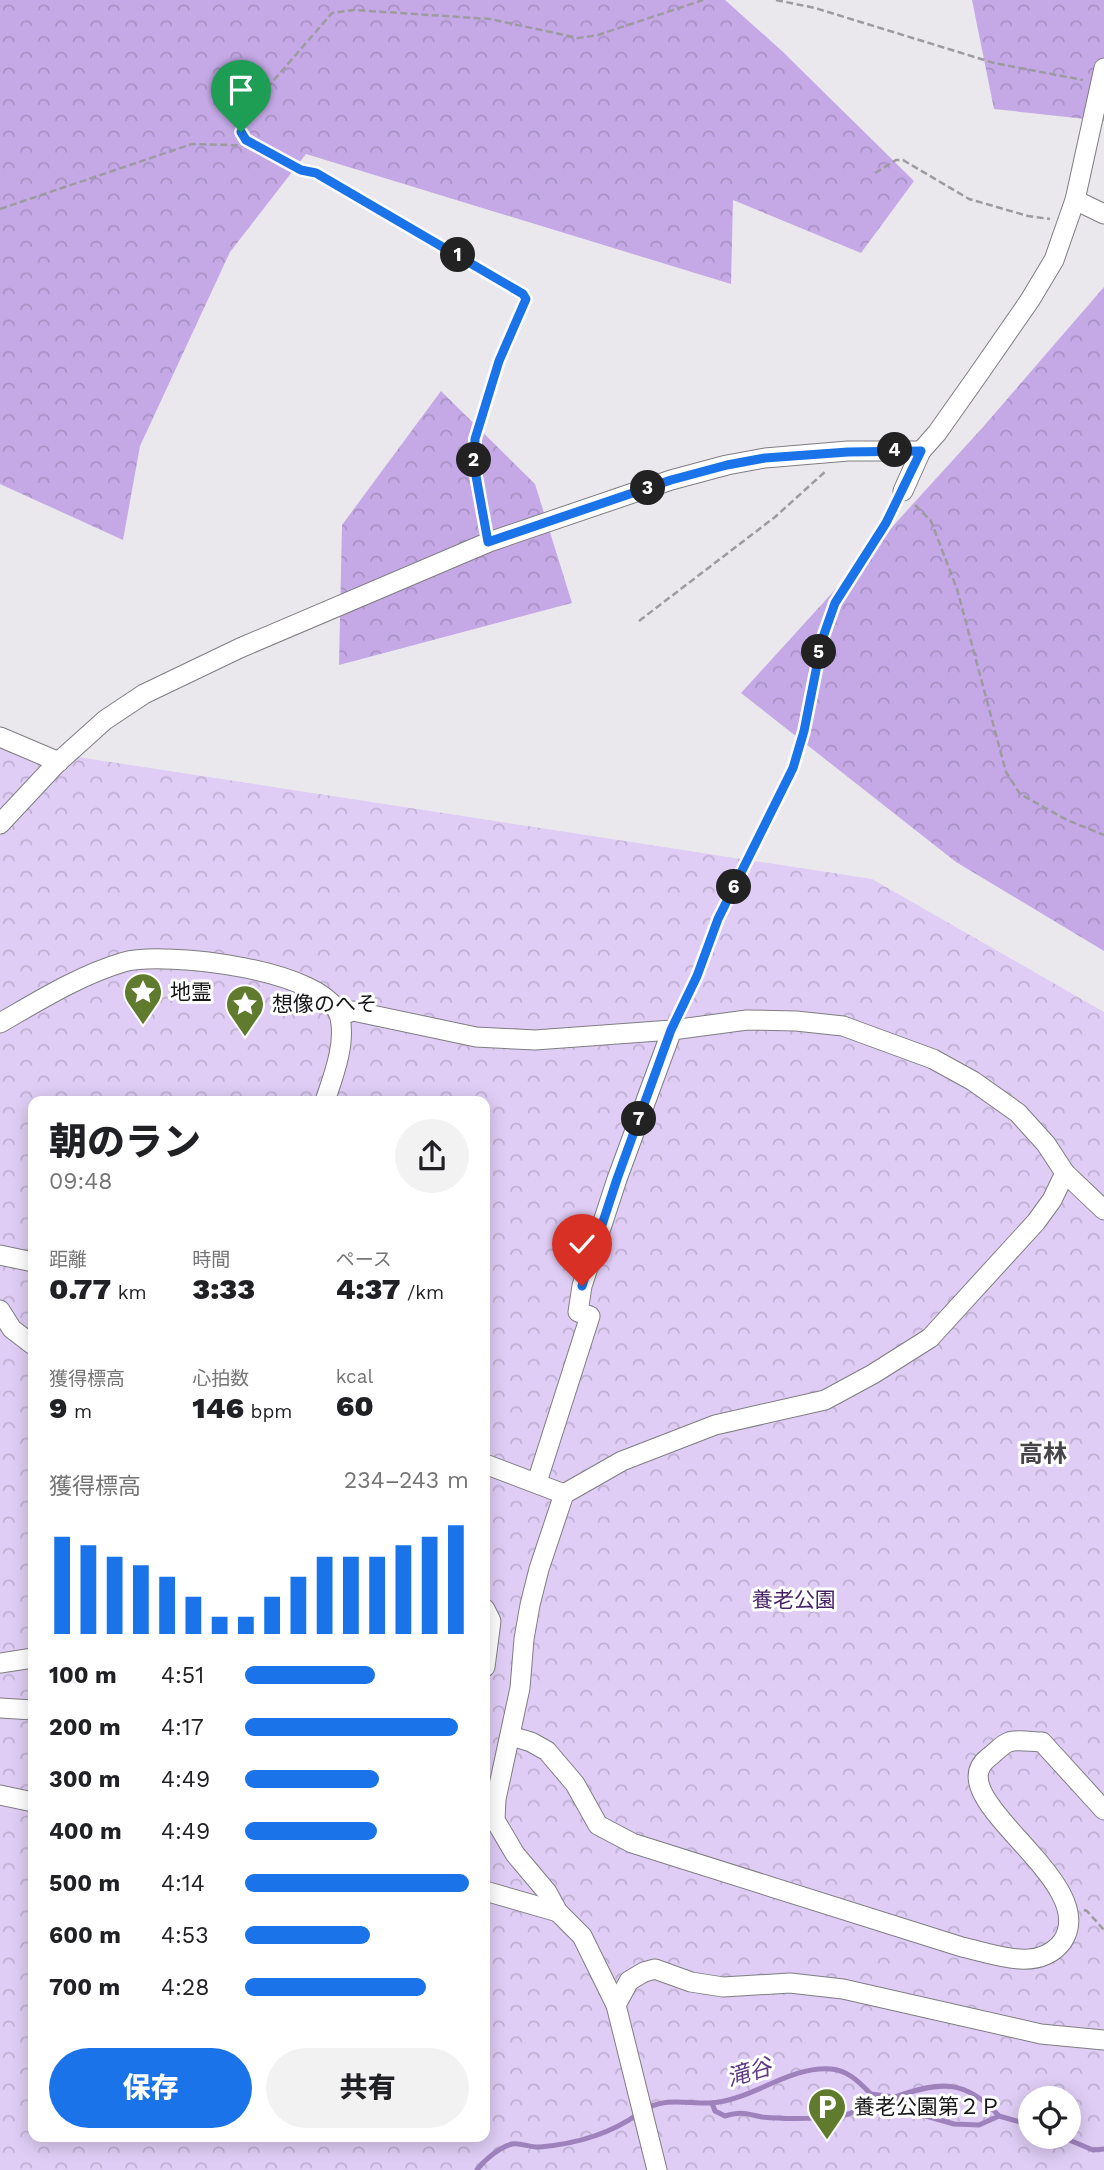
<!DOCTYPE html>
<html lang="ja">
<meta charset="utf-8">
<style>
body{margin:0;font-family:"Work Sans","Noto Sans JP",sans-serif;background:#f2f2f2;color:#202124;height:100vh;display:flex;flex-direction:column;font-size:26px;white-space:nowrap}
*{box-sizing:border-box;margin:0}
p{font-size:23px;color:#757577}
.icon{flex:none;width:38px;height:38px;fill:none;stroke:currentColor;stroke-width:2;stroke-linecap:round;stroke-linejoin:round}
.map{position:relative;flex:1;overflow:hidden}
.panel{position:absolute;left:28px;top:1096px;width:462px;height:1046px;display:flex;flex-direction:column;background:#fff;border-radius:14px;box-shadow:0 4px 18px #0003}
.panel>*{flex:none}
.buttons{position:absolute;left:1018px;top:2086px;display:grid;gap:14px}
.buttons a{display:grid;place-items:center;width:63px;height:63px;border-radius:50%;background:#fff;box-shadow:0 4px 18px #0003;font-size:35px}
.pin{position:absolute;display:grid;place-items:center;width:60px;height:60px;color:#fff;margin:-72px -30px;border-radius:50% 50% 50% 0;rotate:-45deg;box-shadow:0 0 7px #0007}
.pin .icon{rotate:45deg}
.km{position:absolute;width:35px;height:35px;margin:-18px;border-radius:50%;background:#222;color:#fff;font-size:19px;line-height:35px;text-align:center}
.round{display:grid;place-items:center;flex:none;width:74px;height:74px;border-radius:37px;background:#f2f2f2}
.head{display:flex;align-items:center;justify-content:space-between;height:119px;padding:0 21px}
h1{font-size:38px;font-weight:800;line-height:52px}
.metrics{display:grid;grid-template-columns:repeat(3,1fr);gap:10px;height:119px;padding:7px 21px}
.metrics div{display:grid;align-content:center}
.metrics b{font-size:30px;font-weight:800}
.metrics small{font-size:19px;font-weight:400}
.metrics p{font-size:19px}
.chart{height:196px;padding:14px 21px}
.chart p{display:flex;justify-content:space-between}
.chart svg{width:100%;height:126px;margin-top:7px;stroke:#1a73e8;stroke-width:6}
.action{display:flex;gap:14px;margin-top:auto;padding:14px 21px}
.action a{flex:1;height:80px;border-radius:42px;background:#1a73e8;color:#fff;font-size:28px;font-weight:800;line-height:80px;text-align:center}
.action a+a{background:#f2f2f2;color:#202124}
ul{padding:0 21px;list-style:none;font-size:23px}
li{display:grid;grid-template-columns:112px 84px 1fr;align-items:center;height:52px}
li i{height:18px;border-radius:9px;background:#1a73e8}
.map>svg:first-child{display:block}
</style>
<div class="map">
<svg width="1104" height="2170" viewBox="0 0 1104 2170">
<defs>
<pattern id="forest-crowns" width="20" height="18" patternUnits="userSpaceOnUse" patternTransform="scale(1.75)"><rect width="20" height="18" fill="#c5a9e6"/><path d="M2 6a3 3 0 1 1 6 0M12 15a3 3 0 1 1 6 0" fill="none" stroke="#a891c5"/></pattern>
<pattern id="park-crowns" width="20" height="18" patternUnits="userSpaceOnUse" patternTransform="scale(1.75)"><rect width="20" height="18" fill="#dfcdf5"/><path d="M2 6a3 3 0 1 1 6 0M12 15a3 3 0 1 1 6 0" fill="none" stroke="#bfafd1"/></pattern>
</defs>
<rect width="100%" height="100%" fill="#eae8ed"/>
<g fill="url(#forest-crowns)">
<polygon points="0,0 725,0 782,51 914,181 861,253 733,200 731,284 306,154 230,252 140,446 123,540 0,484"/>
<polygon points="972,0 1104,0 1104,121 994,109"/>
<polygon points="1104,287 1104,951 956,862 741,693 983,427"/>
<polygon points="441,391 535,484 572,603 339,665 342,525"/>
</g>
<path fill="url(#park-crowns)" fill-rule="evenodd" d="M 0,745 L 872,879 L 1104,1012 L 1104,2170 L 0,2170 ZM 33,1101 L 485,1101 L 485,2137 L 33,2137 ZM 1031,2098 L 1069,2098 L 1069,2137 L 1031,2137 Z"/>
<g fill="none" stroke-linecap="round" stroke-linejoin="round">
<g stroke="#9e82bc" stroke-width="5">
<path d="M 895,2097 C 940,2081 966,2079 999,2116"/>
<path d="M 712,2103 L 715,2111 L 725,2116 C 742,2111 746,2114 762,2117 C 781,2119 834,2120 851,2113 C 860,2109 866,2102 871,2094"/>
<path d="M 646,2109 C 665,2097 690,2104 711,2103 C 753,2100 788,2066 831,2069 C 848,2070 860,2083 871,2094 L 895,2097 L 926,2116 L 954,2124 L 979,2125 L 999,2116 L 1031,2125"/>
<polyline points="1062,2137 1093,2150 1104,2149"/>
<path d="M 477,2170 C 484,2160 500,2147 512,2144 C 520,2142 531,2148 540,2147 C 574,2144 610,2134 638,2114"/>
</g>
<defs>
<g id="minor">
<polyline points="1075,200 1104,214"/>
<polyline points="903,491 921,451 937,433 978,375 1030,300 1054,260 1075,200 1104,68"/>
<polyline points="0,737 59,762"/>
<polyline points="0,824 56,764 105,720 144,694 240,648 489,542 671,480 727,465 765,458 848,451 921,451"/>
<polyline points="340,1016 353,1011 476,1037 535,1040 672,1030 747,1020 796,1021 843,1026 933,1059 973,1081 1018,1113 1046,1144 1065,1173 1104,1210"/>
<path d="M 0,1023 C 40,1000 80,975 124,962 C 164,951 329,969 340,1018 C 346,1044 333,1077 325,1101"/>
<polyline points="0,1255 33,1262"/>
<polyline points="0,1310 12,1329 33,1345"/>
<polyline points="485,1464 564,1494"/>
<polyline points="537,1482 590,1316 578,1312 582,1286 617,1179 672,1030"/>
<polyline points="485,1609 491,1621 485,1667"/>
<polyline points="0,1663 33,1658"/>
<polyline points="0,1708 33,1710"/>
<path d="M 511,1736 L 531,1742 L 547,1751 L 575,1784 L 598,1825 L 632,1843 L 962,1947 C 994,1954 1038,1973 1062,1942 C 1104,1882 937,1799 988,1758 C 994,1754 1002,1744 1009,1742 C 1018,1739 1032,1742 1042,1742 L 1104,1810"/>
<polyline points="0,1795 33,1802"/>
<polyline points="485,1891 558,1912"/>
<polyline points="616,2005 629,1981 644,1972 655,1969 691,1982 723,1987 790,1983 843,1989 1041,2034 1104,2040"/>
<polyline points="657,2170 616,2005 582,1936 558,1912 547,1892 515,1854 495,1820 496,1799 520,1688 524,1639 530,1605 539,1569 564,1494 622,1461 715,1425 825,1400 873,1374 930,1338 1036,1222 1052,1200 1065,1173"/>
</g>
</defs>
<use href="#minor" stroke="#7f7d82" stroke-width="21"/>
<g stroke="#9d9b9f" stroke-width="2.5" stroke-dasharray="7 3.5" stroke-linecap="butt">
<polyline points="776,0 815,8 994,63 1083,80"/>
<polyline points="256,146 246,140 241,132 242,122 248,110 332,13 354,10 490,19 578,38 598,35 703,0"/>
<polyline points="875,173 896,160 903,160 969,199 1028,216 1050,219"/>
<polyline points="0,209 192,144 257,146 301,170 316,172 523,294 526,299 499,361 475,439 474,465 485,524"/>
<polyline points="915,505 931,521 957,589 1006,772 1020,794 1067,820 1104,835"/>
<polyline points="639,621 775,517 827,470"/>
<polyline points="680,1011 697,976 718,919 793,768 804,731 822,640 835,603 895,505"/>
<polyline points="1084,1910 1087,1911 1104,1930"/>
</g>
<use href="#minor" stroke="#fff" stroke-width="19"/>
</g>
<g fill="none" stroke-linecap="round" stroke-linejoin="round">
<defs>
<polyline id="route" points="241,132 246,140 301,170 316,173 523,294 526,299 499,361 475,439 474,465 488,542 671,480 727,465 765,458 848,452 921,451 886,523 835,603 822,640 804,731 793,768 718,919 697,976 671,1030 617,1179 582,1286"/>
</defs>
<use href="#route" stroke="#fff" stroke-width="14"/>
<use href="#route" stroke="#1a73e8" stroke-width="9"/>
</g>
<defs>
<symbol id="sight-pin" viewBox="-11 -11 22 30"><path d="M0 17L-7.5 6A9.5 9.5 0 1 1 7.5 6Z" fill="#607a2e" stroke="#fff"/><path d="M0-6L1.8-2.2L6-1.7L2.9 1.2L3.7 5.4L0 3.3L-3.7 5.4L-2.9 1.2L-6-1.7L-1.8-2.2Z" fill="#fff"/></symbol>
<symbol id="parking-pin" viewBox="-11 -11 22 30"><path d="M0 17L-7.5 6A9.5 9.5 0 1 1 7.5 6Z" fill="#607a2e" stroke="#fff"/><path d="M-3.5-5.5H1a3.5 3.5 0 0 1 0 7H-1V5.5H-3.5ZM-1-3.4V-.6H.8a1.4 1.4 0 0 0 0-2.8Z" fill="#fff"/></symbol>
</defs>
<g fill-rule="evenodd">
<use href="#sight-pin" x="121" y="970" width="44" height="60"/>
<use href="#sight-pin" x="223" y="982" width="44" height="60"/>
<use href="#parking-pin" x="805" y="2085" width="44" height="60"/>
</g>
<g text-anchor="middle" stroke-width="6" stroke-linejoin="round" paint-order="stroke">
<g font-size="21" fill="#171618" stroke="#fff" text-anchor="start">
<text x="170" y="999">地霊</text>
<text x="272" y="1011">想像のへそ</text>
<text x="854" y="2114">養老公園第２Ｐ</text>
</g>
<g font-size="21" fill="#451f66" stroke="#fff">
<text x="794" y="1607">養老公園</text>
</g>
<g font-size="23" font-style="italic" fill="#613c85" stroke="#fff">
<text transform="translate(749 2072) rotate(-17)" y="8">滝谷</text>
</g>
<g font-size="24" font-weight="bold" fill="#47454a" stroke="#fff">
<text x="1043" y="1462">高林</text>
</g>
</g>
</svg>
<div class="buttons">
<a><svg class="icon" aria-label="locate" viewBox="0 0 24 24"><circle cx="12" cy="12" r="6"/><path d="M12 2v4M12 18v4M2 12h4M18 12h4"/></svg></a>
</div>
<div class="pin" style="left:241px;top:132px;background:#1e9e55"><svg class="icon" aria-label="arrive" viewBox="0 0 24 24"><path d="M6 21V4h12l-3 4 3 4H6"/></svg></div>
<div class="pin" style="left:582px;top:1286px;background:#d93025"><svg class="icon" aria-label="check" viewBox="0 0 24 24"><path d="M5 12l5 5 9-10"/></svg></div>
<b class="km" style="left:458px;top:255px">1</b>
<b class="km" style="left:474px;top:460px">2</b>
<b class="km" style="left:648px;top:488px">3</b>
<b class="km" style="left:895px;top:450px">4</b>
<b class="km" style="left:819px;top:652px">5</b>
<b class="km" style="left:734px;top:887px">6</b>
<b class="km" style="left:639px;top:1119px">7</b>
<section class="panel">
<div class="head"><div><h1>朝のラン</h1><p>09:48</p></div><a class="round"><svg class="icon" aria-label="share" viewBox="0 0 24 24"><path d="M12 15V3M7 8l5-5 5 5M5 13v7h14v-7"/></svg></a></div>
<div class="metrics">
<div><p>距離</p><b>0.77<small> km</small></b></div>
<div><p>時間</p><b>3:33</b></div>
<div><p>ペース</p><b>4:37<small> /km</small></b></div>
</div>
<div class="metrics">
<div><p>獲得標高</p><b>9<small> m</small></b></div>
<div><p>心拍数</p><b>146<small> bpm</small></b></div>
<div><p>kcal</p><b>60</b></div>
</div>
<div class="chart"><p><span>獲得標高</span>234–243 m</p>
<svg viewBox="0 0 160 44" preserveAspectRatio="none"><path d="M5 44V10M15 44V13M25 44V17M35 44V20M45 44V24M55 44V31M65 44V38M75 44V38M85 44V31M95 44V24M105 44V17M115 44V17M125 44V17M135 44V13M145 44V10M155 44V6"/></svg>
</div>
<ul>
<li><b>100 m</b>4:51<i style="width:58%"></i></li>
<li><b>200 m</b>4:17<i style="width:95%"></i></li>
<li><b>300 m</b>4:49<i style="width:60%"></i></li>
<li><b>400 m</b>4:49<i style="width:59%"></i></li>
<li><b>500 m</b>4:14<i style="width:100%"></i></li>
<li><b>600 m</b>4:53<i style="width:56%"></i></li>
<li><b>700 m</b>4:28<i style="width:81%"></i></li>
</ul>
<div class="action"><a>保存</a><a>共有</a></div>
</section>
</div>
